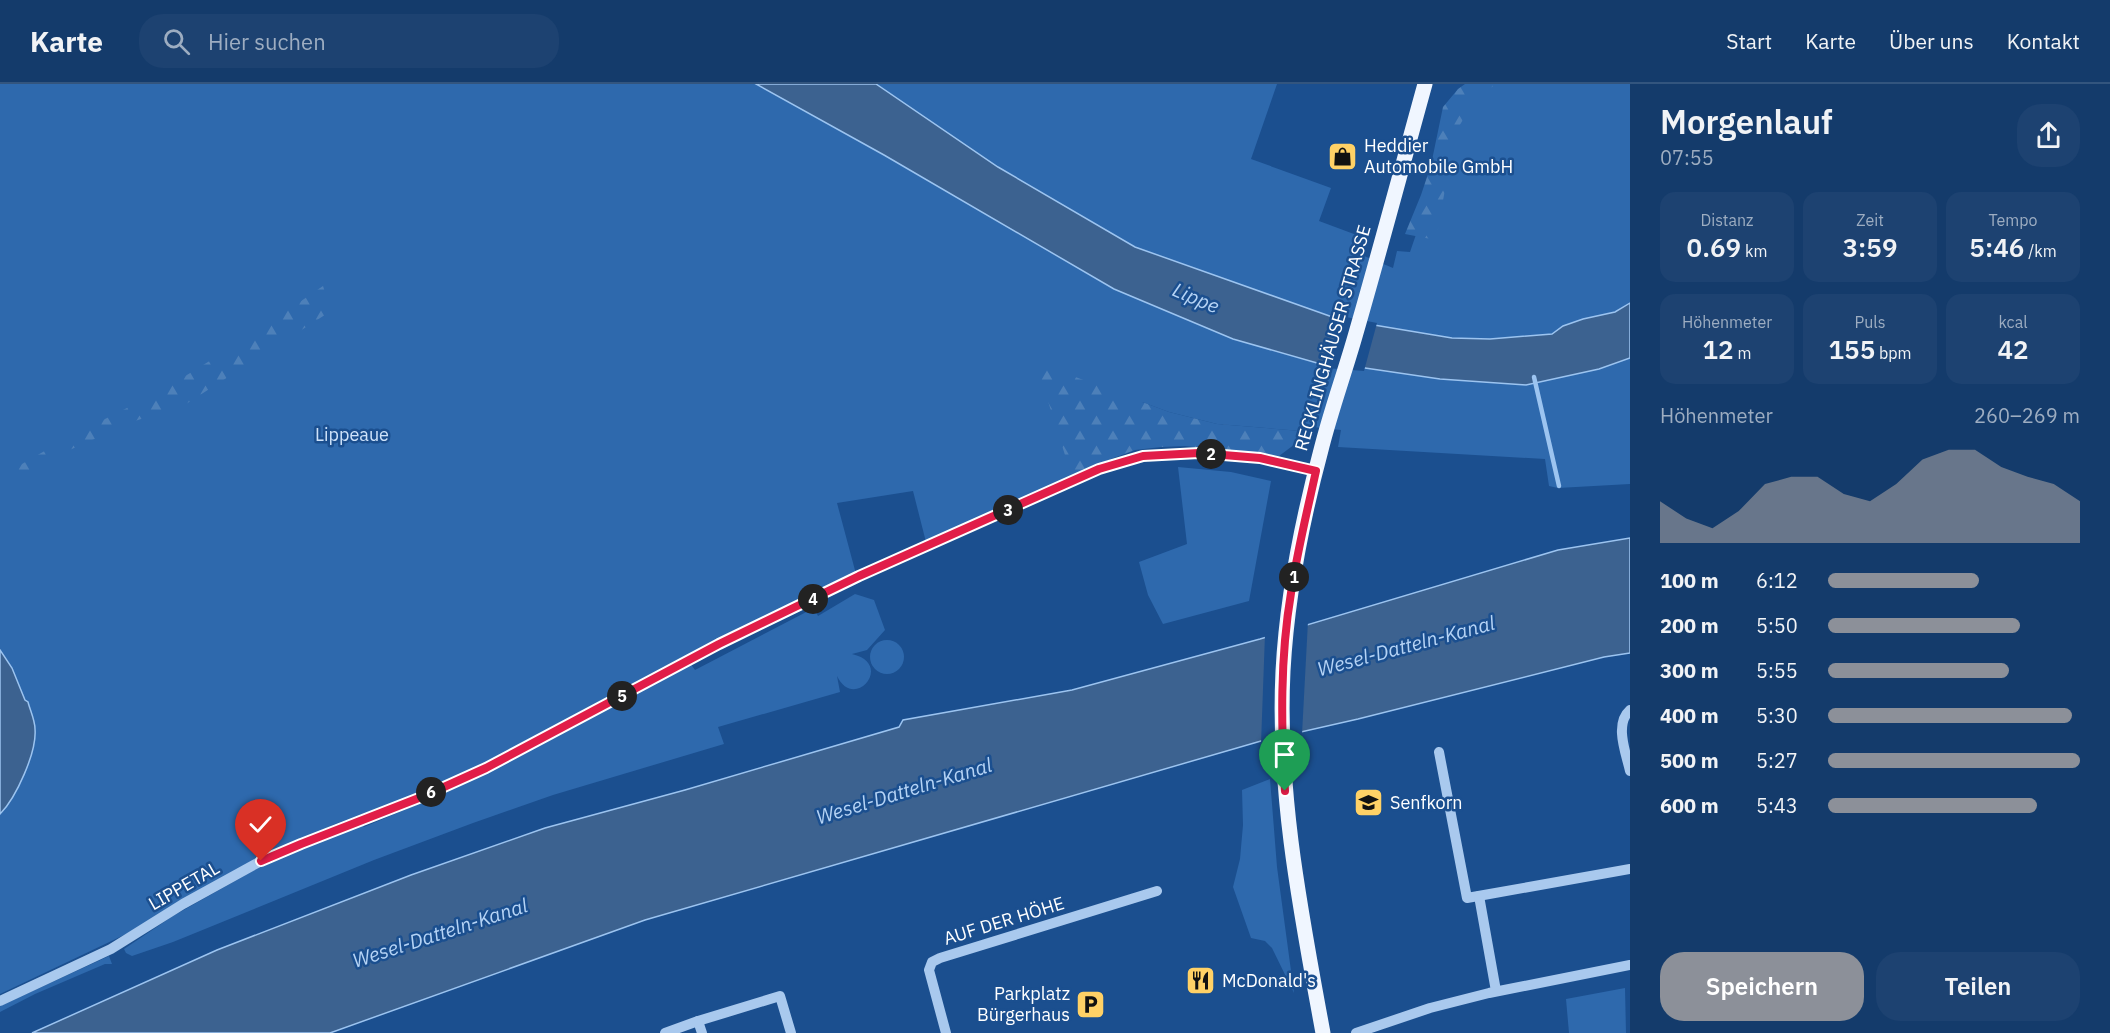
<!DOCTYPE html>
<html lang="de">
<meta charset="utf-8">
<style>
body{margin:0;font-family:"IBM Plex Sans",sans-serif;background:#1d4271;color:#f1f3f6;height:100vh;display:flex;flex-direction:column;font-size:22px;white-space:nowrap}
*{box-sizing:border-box;margin:0}
p{font-size:20px;color:#9dadc1}
.icon{flex:none;width:33px;height:33px;fill:none;stroke:currentColor;stroke-width:2;stroke-linecap:round;stroke-linejoin:round}
.map{position:relative;flex:1;overflow:hidden}
.sheet{display:flex;flex-direction:column;background:#143b6b;width:480px}
.sheet>*{flex:none}
.pin{position:absolute;display:grid;place-items:center;width:51px;height:51px;color:#fff;margin:-62px -26px;border-radius:50% 50% 50% 0;rotate:-45deg;box-shadow:0 0 6px #0007}
.pin .icon{rotate:45deg}
.km{position:absolute;width:30px;height:30px;margin:-15px;border-radius:50%;background:#222;color:#fff;font-size:16px;line-height:30px;text-align:center}
.round{display:grid;place-items:center;flex:none;width:63px;height:63px;border-radius:24px;background:#1d4271}
.headline{display:flex;align-items:center;justify-content:space-between;height:102px;padding:0 30px}
h1{font-size:33px;font-weight:600;line-height:45px}
.metrics{display:grid;grid-template-columns:repeat(3,1fr);gap:9px;height:102px;padding:6px 30px}
.metrics div{display:grid;align-content:center;border-radius:15px;background:#1d4271;text-align:center}
.metrics b{font-size:26px;font-weight:600}
.metrics small{font-size:16px;font-weight:400}
.metrics p{font-size:16px}
.chart{height:168px;padding:12px 30px}
.chart p{display:flex;justify-content:space-between}
.chart svg{width:100%;height:108px;margin-top:6px;fill:#8c9099;opacity:.7}
.action{display:flex;gap:12px;margin-top:auto;padding:12px 30px}
.action a{flex:1;height:69px;border-radius:24px;background:#8c9099;color:#fff;font-size:24px;font-weight:600;line-height:69px;text-align:center}
.action a+a{background:#1d4271;color:#f1f3f6}
ul{padding:0 30px;list-style:none;font-size:20px}
li{display:grid;grid-template-columns:96px 72px 1fr;align-items:center;height:45px}
li i{height:15px;border-radius:8px;background:#8c9099}
header{display:flex;align-items:center;gap:36px;box-sizing:border-box;height:84px;padding:0 30px;background:#143b6b;border-bottom:2px solid #33557e}
header strong{font-size:28px}
nav{display:flex;gap:33px;margin-inline-start:auto;font-size:21px}
.search{width:420px;height:54px;background:#1d4271;display:flex;align-items:center;gap:15px;box-sizing:border-box;padding:0 21px;border-radius:24px;color:#9dadc1;font-size:22px}
main{display:flex;flex:1;min-height:0}
.map>svg:first-child{display:block}
</style>
<header>
<strong>Karte</strong>
<div class="search"><svg class="icon" aria-label="search" viewBox="0 0 24 24"><circle cx="10" cy="10" r="6"/><path d="M15 15l6 6"/></svg>Hier suchen</div>
<nav><a>Start</a><a>Karte</a><a>Über uns</a><a>Kontakt</a></nav>
</header>
<main>
<div class="map">
<svg width="1630" height="949" viewBox="0 0 1630 949">
<defs>
<pattern id="forest-firs" width="22" height="20" patternUnits="userSpaceOnUse" patternTransform="scale(1.5)"><rect width="22" height="20" fill="#2e69ad"/><path d="M5 1l3.5 6h-7zM16 11l3.5 6h-7z" fill="#4d80b9"/></pattern>
</defs>
<rect width="100%" height="100%" fill="#1b4f8f"/>
<g fill="#2e69ad">
<polygon points="0,0 1277,0 1251,75 1331,104 1319,137 1362,153 1357,169 1393,184 1397,167 1410,168 1455,36 1464,23 1492,0 1630,0 1630,400 1558,404 1549,402 1545,375 1338,363 1341,346 1303,342 1301,347 1217,340 1169,328 1142,318 1114,373 926,458 913,407 837,419 856,490 806,512 661,584 491,676 427,706 335,740 269,771 143,842 0,910"/>
<polygon points="1178,383 1231,388 1271,397 1249,517 1163,540 1148,511 1139,478 1187,460"/>
<path d="M 855,510 L 874,516 L 885,546 L 867,566 L 852,570 C 895,580 854,628 837,592 L 840,608 L 718,643 L 724,660 L 553,711 L 473,739 L 374,776 L 173,858 L 132,872 L 126,869 L 124,865 L 173,832 L 262,782 L 362,740 L 364,743 L 428,716 L 518,673 L 690,579 L 695,586 L 814,524 L 818,532 Z"/>
<circle cx="887" cy="573" r="17"/>
<polygon points="1270,695 1277,783 1294,909 1272,864 1265,857 1251,854 1233,803 1240,775 1243,741 1242,706"/>
<polygon points="109,872 112,880 105,880 35,910 0,928 0,922"/>
<polygon points="1625,904 1626,949 1569,949 1566,915"/>
</g>
<g fill="url(#forest-firs)">
<polygon points="1465,0 1496,0 1476,14 1455,49 1436,156 1405,150 1421,111 1431,81 1443,23 1458,5"/>
<polygon points="323,202 331,227 186,320 135,337 65,368 16,399 8,388 69,353 161,307 250,252"/>
<polygon points="1038,279 1169,328 1217,340 1301,347 1299,357 1279,372 1185,362 1161,363 1135,366 1071,390 1041,295"/>
</g>
<g fill="#3c6290" stroke="#9cc4f0" stroke-width="1.5">
<polygon points="756,0 876,0 998,83 1135,163 1338,235 1452,254 1490,255 1552,250 1563,242 1583,235 1615,228 1630,219 1630,274 1599,285 1526,301 1440,295 1365,284 1324,281 1233,255 1114,205 884,71"/>
<polygon points="1630,454 1630,569 1604,573 1358,635 1261,657 645,836 330,949 32,949 217,866 411,791 545,744 685,706 899,643 903,636 1072,606 1260,555 1558,466"/>
<path d="M 0,566 L 12,584 L 25,616 L 28,618 C 30,626 35,636 35,645 C 37,668 16,714 0,730 Z"/>
</g>
<g fill="#1b4f8f">
<polygon points="1341,232 1377,239 1364,287 1326,284"/>
<polygon points="1308,537 1302,650 1261,660 1265,550"/>
</g>
<g fill="none" stroke-linecap="round" stroke-linejoin="round">
<polyline stroke="#9cc4f0" stroke-width="4.5" points="1534,293 1559,402"/>
<g stroke="#a9c9ee" stroke-width="10">
<path d="M 1630,626 C 1614,640 1626,669 1630,687"/>
<polyline points="1439,668 1467,814 1630,785"/>
<polyline points="1479,812 1496,907"/>
<polyline points="0,917 111,865 183,820 261,777 301,760 424,712 486,684 719,560 859,492 1099,385 1143,372 1199,369 1260,374 1316,387"/>
<polyline points="698,937 780,912 791,949"/>
<polyline points="665,949 698,937 702,949"/>
<polyline points="946,949 929,886 932,878 940,874 1157,807"/>
<polyline points="1356,949 1430,924 1489,909 1630,881"/>
</g>
<path stroke="#f0f6ff" stroke-width="15" d="M 1323,949 C 1301,829 1277,709 1283,587 C 1287,512 1302,437 1321,366 C 1331,326 1345,288 1356,249 C 1380,166 1402,83 1425,0"/>
</g>
<g fill="none" stroke-linecap="round" stroke-linejoin="round">
<defs>
<path id="route" d="M 261,777 L 301,760 L 424,712 L 486,684 L 719,560 L 859,492 L 1099,385 L 1143,372 L 1199,369 L 1260,374 L 1316,387 C 1307,428 1297,468 1291,509 C 1280,574 1281,641 1285,707"/>
</defs>
<use href="#route" stroke="#fff" stroke-width="12"/>
<use href="#route" stroke="#e11d48" stroke-width="8"/>
</g>
<defs>
<symbol id="shop-square" viewBox="-11 -11 22 22"><rect x="-9" y="-9" width="18" height="18" rx="4" fill="#ffd166" stroke="#1b4f8f"/><path d="M-5-2.5h2.3a2.7 3.5 0 0 1 5.4 0H5L5.5 6h-11ZM-1.5-2.5h3a1.5 2.3 0 0 0-3 0Z" fill="#111"/></symbol>
<symbol id="school-square" viewBox="-11 -11 22 22"><rect x="-9" y="-9" width="18" height="18" rx="4" fill="#ffd166" stroke="#1b4f8f"/><path d="M0-5L7-2L0 1L-7-2ZM-4 1L0 2.5L4 1V4Q0 6-4 4Z" fill="#111"/></symbol>
<symbol id="restaurant-square" viewBox="-11 -11 22 22"><rect x="-9" y="-9" width="18" height="18" rx="4" fill="#ffd166" stroke="#1b4f8f"/><path d="M-5-6h1v4h1v-4h1v4h1v-4h1v5L-1.5 .5V6h-2V.5L-5-1ZM5-6V6H3V1.5H1.5Q1.5-4 5-6Z" fill="#111"/></symbol>
<symbol id="parking-square" viewBox="-11 -11 22 22"><rect x="-9" y="-9" width="18" height="18" rx="4" fill="#ffd166" stroke="#1b4f8f"/><path d="M-3.5-5.5H1a3.5 3.5 0 0 1 0 7H-1V5.5H-3.5ZM-1-3.4V-.6H.8a1.4 1.4 0 0 0 0-2.8Z" fill="#111"/></symbol>
</defs>
<g fill-rule="evenodd">
<use href="#shop-square" x="1326" y="56" width="33" height="33"/>
<use href="#school-square" x="1352" y="702" width="33" height="33"/>
<use href="#restaurant-square" x="1184" y="880" width="33" height="33"/>
<use href="#parking-square" x="1074" y="904" width="33" height="33"/>
</g>
<g text-anchor="middle" stroke-width="5" stroke-linejoin="round" paint-order="stroke">
<g font-size="18" fill="#fff" stroke="#1b4f8f" text-anchor="start">
<text x="1364" y="68">Heddier<tspan x="1364" dy="21">Automobile GmbH</tspan></text>
<text x="1390" y="725">Senfkorn</text>
<text x="1222" y="903">McDonald's</text>
<text x="1070" y="916" text-anchor="end">Parkplatz<tspan x="1070" dy="21">Bürgerhaus</tspan></text>
</g>
<g font-size="18" fill="#fff" stroke="#1b4f8f">
<text transform="translate(1333 254) rotate(-74)" y="6">RECKLINGHÄUSER STRASSE</text>
<text transform="translate(184 802) rotate(-30)" y="6">LIPPETAL</text>
<text transform="translate(1004 837) rotate(-17)" y="6">AUF DER HÖHE</text>
</g>
<g font-size="18" fill="#cfe3fa" stroke="#1b4f8f">
<text x="352" y="357">Lippeaue</text>
</g>
<g font-size="20" font-style="italic" fill="#b5d3f5" stroke="#1b4f8f">
<text transform="translate(1196 214) rotate(23)" y="7">Lippe</text>
<text transform="translate(1406 562) rotate(-15)" y="7">Wesel-Datteln-Kanal</text>
<text transform="translate(904 707) rotate(-17)" y="7">Wesel-Datteln-Kanal</text>
<text transform="translate(440 849) rotate(-18)" y="7">Wesel-Datteln-Kanal</text>
</g>
</g>
</svg>
<div class="pin" style="left:1285px;top:707px;background:#1e9e55"><svg class="icon" aria-label="arrive" viewBox="0 0 24 24"><path d="M6 21V4h12l-3 4 3 4H6"/></svg></div>
<div class="pin" style="left:261px;top:777px;background:#d93025"><svg class="icon" aria-label="check" viewBox="0 0 24 24"><path d="M5 12l5 5 9-10"/></svg></div>
<b class="km" style="left:1294px;top:493px">1</b>
<b class="km" style="left:1211px;top:370px">2</b>
<b class="km" style="left:1008px;top:426px">3</b>
<b class="km" style="left:813px;top:515px">4</b>
<b class="km" style="left:622px;top:612px">5</b>
<b class="km" style="left:431px;top:708px">6</b>
</div>
<section class="sheet">
<div class="headline"><div><h1>Morgenlauf</h1><p>07:55</p></div><a class="round"><svg class="icon" aria-label="share" viewBox="0 0 24 24"><path d="M12 15V3M7 8l5-5 5 5M5 13v7h14v-7"/></svg></a></div>
<div class="metrics">
<div><p>Distanz</p><b>0.69<small> km</small></b></div>
<div><p>Zeit</p><b>3:59</b></div>
<div><p>Tempo</p><b>5:46<small> /km</small></b></div>
</div>
<div class="metrics">
<div><p>Höhenmeter</p><b>12<small> m</small></b></div>
<div><p>Puls</p><b>155<small> bpm</small></b></div>
<div><p>kcal</p><b>42</b></div>
</div>
<div class="chart"><p><span>Höhenmeter</span>260–269 m</p>
<svg viewBox="0 0 160 44" preserveAspectRatio="none"><path d="M0 44V27L10 34L20 38L30 31L40 20L50 17L60 17L70 24L80 27L90 20L100 10L110 6L120 6L130 13L140 17L150 20L160 27V44z"/></svg>
</div>
<ul>
<li><b>100 m</b>6:12<i style="width:60%"></i></li>
<li><b>200 m</b>5:50<i style="width:76%"></i></li>
<li><b>300 m</b>5:55<i style="width:72%"></i></li>
<li><b>400 m</b>5:30<i style="width:97%"></i></li>
<li><b>500 m</b>5:27<i style="width:100%"></i></li>
<li><b>600 m</b>5:43<i style="width:83%"></i></li>
</ul>
<div class="action"><a>Speichern</a><a>Teilen</a></div>
</section>
</main>
